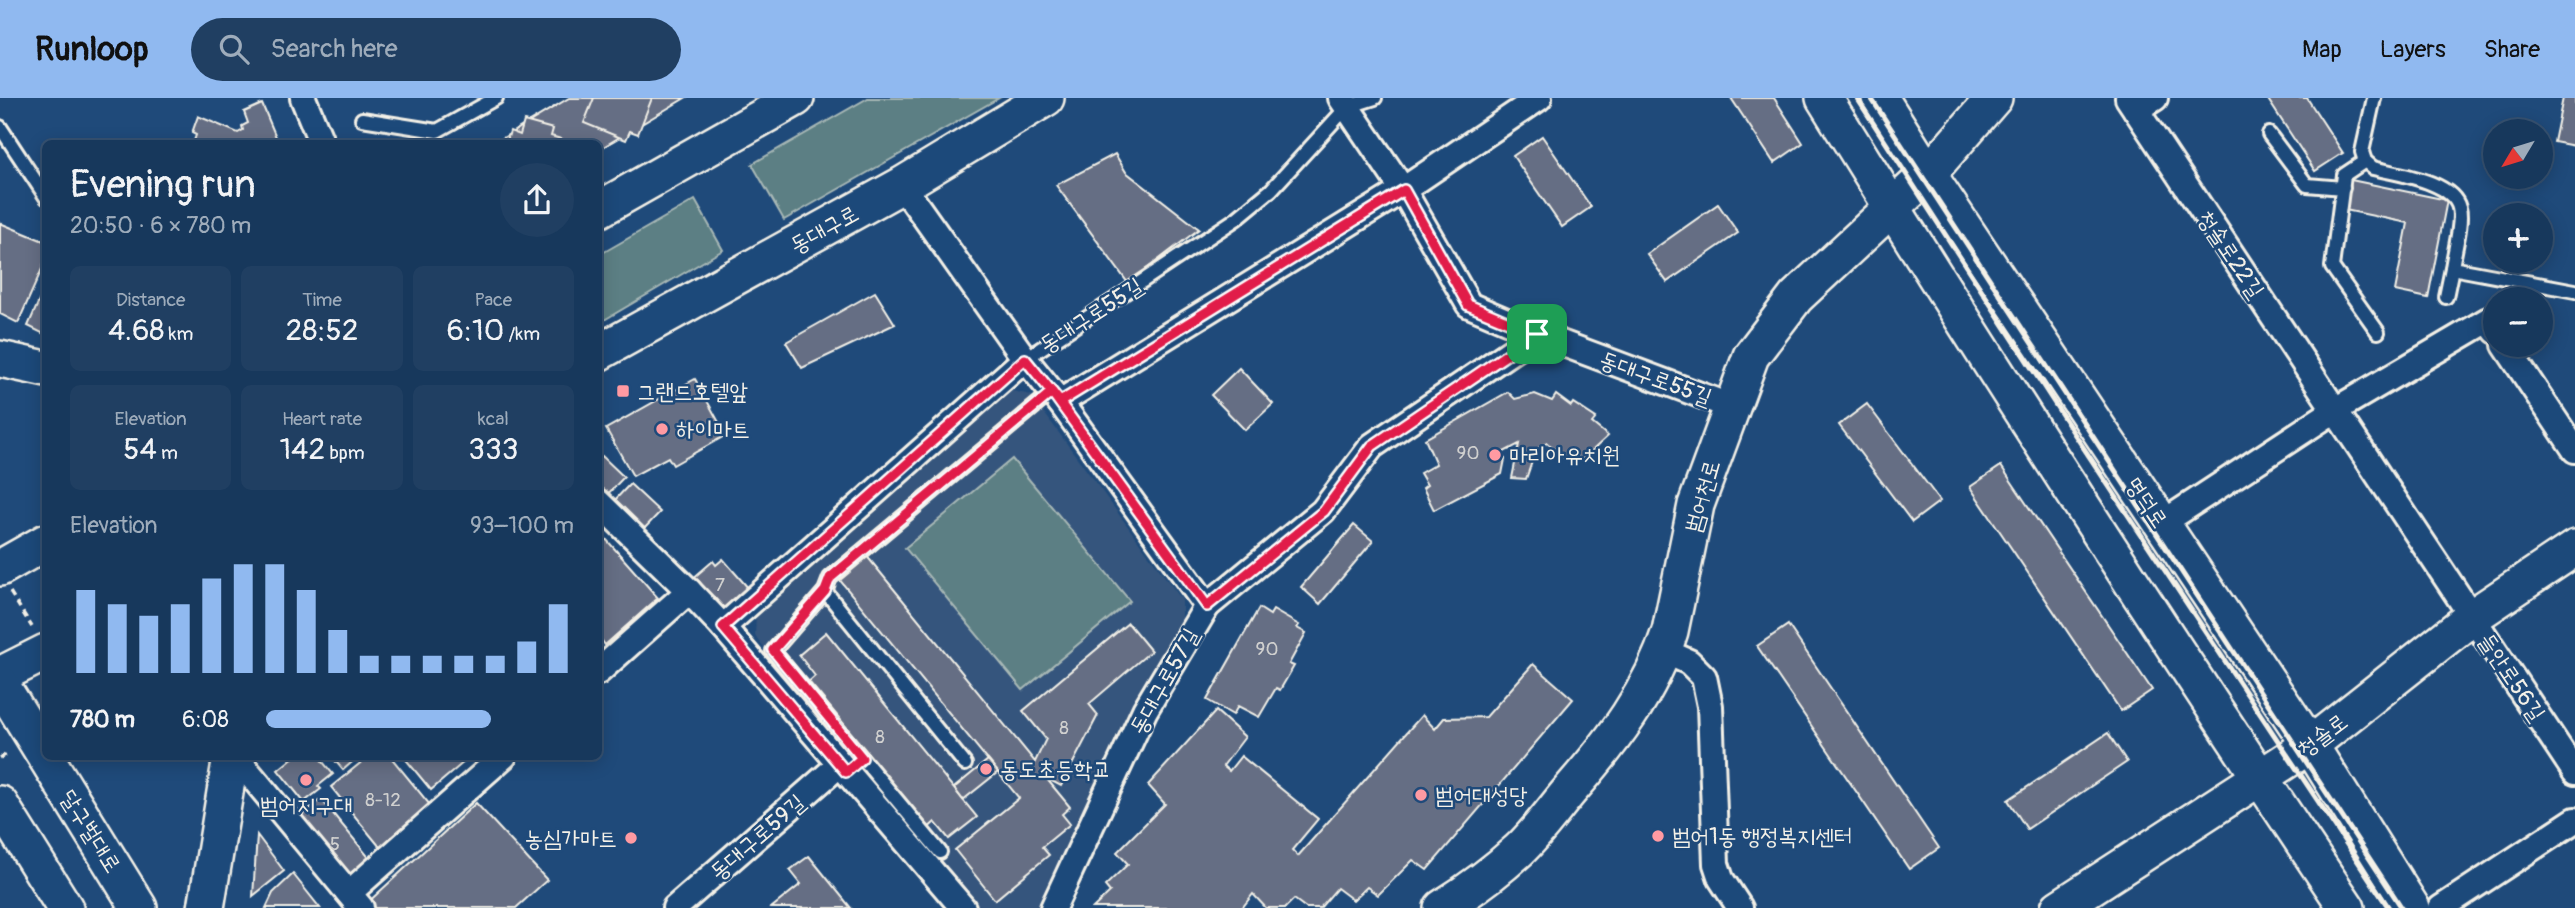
<!DOCTYPE html>
<meta charset="utf-8">
<style>
body{margin:0;font-family:Pangolin,"Poor Story",sans-serif;background:#203f62;color:#f1f3f6;height:100vh;display:flex;flex-direction:column;font-size:26px;white-space:nowrap}
*{box-sizing:border-box;margin:0}
p{font-size:23px;color:#9eacbb}
.icon{flex:none;width:38px;height:38px;fill:none;stroke:currentColor;stroke-width:2;stroke-linecap:round;stroke-linejoin:round}
.map{position:relative;flex:1;overflow:hidden}
.sheet{position:absolute;left:42px;top:42px;width:560px;height:620px;display:flex;flex-direction:column;background:#17385c;border-radius:10px;box-shadow:0 4px 18px #0003,0 0 0 2px #365272}
.sheet>*{flex:none}
.needle{width:46px;rotate:232deg}
.tools{position:absolute;left:2483px;top:21px;display:grid;gap:14px}
.tools a{display:grid;place-items:center;width:70px;height:70px;border-radius:50%;background:#17385c;box-shadow:0 4px 18px #0003,0 0 0 2px #365272;font-size:35px}
.pin{position:absolute;display:grid;place-items:center;width:60px;height:60px;color:#fff;margin:-30px;border-radius:14px;box-shadow:0 4px 10px #0006}
.round{display:grid;place-items:center;flex:none;width:74px;height:74px;border-radius:37px;background:#203f62}
.summary{display:flex;align-items:center;justify-content:space-between;height:119px;padding:0 28px}
h1{font-size:38px;font-weight:600;line-height:52px}
.stats{display:grid;grid-template-columns:repeat(3,1fr);gap:10px;height:119px;padding:7px 28px}
.stats div{display:grid;align-content:center;border-radius:10px;background:#203f62;text-align:center}
.stats b{font-size:30px;font-weight:600}
.stats small{font-size:19px;font-weight:400}
.stats p{font-size:19px}
.chart{height:196px;padding:14px 28px}
.chart p{display:flex;justify-content:space-between}
.chart svg{width:100%;height:126px;margin-top:7px;stroke:#90b9f0;stroke-width:6}
ul{padding:0 28px;list-style:none;font-size:23px}
li{display:grid;grid-template-columns:112px 84px 1fr;align-items:center;height:52px}
li i{height:18px;border-radius:9px;background:#90b9f0}
header{display:flex;align-items:center;gap:42px;box-sizing:border-box;height:98px;padding:0 35px;background:#90b9f0;color:#111}
header strong{font-size:33px}
nav{display:flex;gap:38px;margin-inline-start:auto;font-size:24px}
.search{width:490px;height:63px;background:#203f62;display:flex;align-items:center;gap:18px;box-sizing:border-box;padding:0 24px;border-radius:38px;color:#9eacbb;font-size:26px}
.map>svg:first-child{display:block}
</style>
<header>
<strong>Runloop</strong>
<div class="search"><svg class="icon" aria-label="search" viewBox="0 0 24 24"><circle cx="10" cy="10" r="6"/><path d="M15 15l6 6"/></svg>Search here</div>
<nav><a>Map</a><a>Layers</a><a>Share</a></nav>
</header>
<div class="map">
<svg width="2575" height="810" viewBox="0 0 2575 810">
<rect width="100%" height="100%" fill="#1f4a7a"/>
<filter id="ink" filterUnits="userSpaceOnUse"><feTurbulence type="fractalNoise" baseFrequency=".0143" numOctaves="2"/><feDisplacementMap in="SourceGraphic" scale="14" xChannelSelector="R" yChannelSelector="G"/><feConvolveMatrix kernelMatrix="1 2 1 2 8 2 1 2 1" color-interpolation-filters="sRGB"/></filter>
<g filter="url(#ink)">
<polygon fill="#34557d" points="1008,292 1031,297 1182,502 1182,523 1039,810 983,810 973,804 755,538 756,517"/>
<g fill="#5b7f84" stroke="#a8b8b6" stroke-width="2">
<polygon points="868,0 999,0 784,122 752,66"/>
<polygon points="695,102 723,152 599,225 599,157"/>
<polygon points="1012,361 1130,503 1023,592 905,450"/>
</g>
<g fill="#656e84" stroke="#f4f1e8" stroke-width="2">
<polygon points="569,0 685,0 598,52 598,46 493,46"/>
<polygon points="594,0 652,0 638,36 630,33 626,42 584,25"/>
<polygon points="1731,0 1774,0 1803,45 1774,65"/>
<polygon points="2267,0 2307,0 2343,55 2315,73"/>
<polygon points="2563,0 2575,0 2575,48 2554,44"/>
<polygon points="262,6 279,46 193,46 196,37 192,35 198,18 238,35 243,32 242,28 248,25 244,14"/>
<polygon points="524,23 553,31 551,38 561,41 560,46 506,46 510,33 520,37"/>
<polygon points="1542,38 1591,109 1562,129 1513,58"/>
<polygon points="1115,56 1126,74 1199,131 1128,185 1056,87"/>
<polygon points="2351,82 2447,102 2428,200 2395,193 2408,125 2345,112"/>
<polygon points="1718,106 1738,135 1667,184 1647,156"/>
<polygon points="0,125 46,144 46,162 18,225 0,216"/>
<polygon points="46,187 46,237 28,228"/>
<polygon points="875,194 895,226 802,270 786,244"/>
<polygon points="1239,270 1273,306 1245,332 1211,297"/>
<polygon points="695,281 726,337 673,367 668,359 633,378 606,331"/>
<polygon points="1508,294 1515,301 1535,296 1552,303 1556,297 1571,308 1573,305 1596,320 1592,325 1608,338 1582,362 1574,356 1567,362 1547,345 1536,352 1526,381 1512,380 1519,346 1500,356 1505,361 1502,376 1434,412 1423,390 1427,387 1420,375 1436,366 1425,341"/>
<polygon points="1867,306 1940,403 1912,424 1839,327"/>
<polygon points="602,358 624,379 604,400 598,395 598,361"/>
<polygon points="2001,368 2152,592 2121,613 1970,389"/>
<polygon points="630,386 660,414 642,433 612,405"/>
<polygon points="1354,427 1373,443 1320,506 1301,489"/>
<polygon points="598,432 658,500 605,547 602,543 598,546"/>
<polygon points="866,457 1035,664 1046,641 1023,613 1128,525 1151,553 1089,606 1098,617 1061,688 1046,680 1070,709 1062,716 1070,726 1042,749 1049,757 995,802 955,752 1019,700 838,480"/>
<polygon points="723,461 749,491 729,509 715,509 692,481 713,463 716,467"/>
<polygon points="1259,510 1270,517 1273,512 1299,527 1297,530 1306,535 1289,566 1294,568 1280,592 1276,590 1259,619 1238,608 1233,617 1207,602"/>
<polygon points="1788,527 1939,750 1909,771 1757,548"/>
<polygon points="826,534 977,719 949,741 935,724 926,732 806,586 815,578 799,557"/>
<polygon points="1533,566 1573,601 1427,772 1413,762 1378,797 1367,789 1353,802 1337,790 1320,810 1306,810 1294,801 1285,810 1266,810 1253,796 1242,810 1093,810 1110,794 1105,788 1128,766 1117,754 1165,706 1148,687 1216,613 1245,639 1223,668 1229,673 1241,658 1318,721 1292,752 1298,758 1422,617 1435,631 1444,620 1486,619"/>
<polygon points="2108,635 2127,664 2027,731 2008,702"/>
<polygon points="295,658 318,658 333,676 318,688 321,691 304,704 278,672"/>
<polygon points="331,658 359,658 343,672"/>
<polygon points="369,658 390,658 435,713 384,754 331,689"/>
<polygon points="403,658 471,658 431,692"/>
<polygon points="988,662 998,674 963,702 954,690"/>
<polygon points="321,701 376,768 350,790 295,723"/>
<polygon points="476,705 547,782 516,810 368,810 365,807"/>
<polygon points="257,737 284,773 253,798"/>
<polygon points="809,758 851,810 771,810 801,786 790,772"/>
<polygon points="293,776 320,810 266,810 273,795"/>
</g>
<g fill="none" stroke-linecap="round" stroke-linejoin="round">
<defs>
<g id="lane">
<path d="M 2374,0 L 2362,54 L 2365,63 L 2373,70 C 2396,76 2453,83 2459,110 C 2463,124 2454,154 2452,170 L 2575,193"/>
<polyline points="362,21 437,33 496,0"/>
<polyline points="0,29 46,99"/>
<polyline points="2269,36 2307,87 2343,90"/>
<polyline points="2365,63 2344,77 2332,169 2378,234"/>
<polyline points="2446,199 2452,170"/>
<polyline points="1025,261 1236,121 1271,92 1347,9 1375,0"/>
<polyline points="825,493 965,666"/>
<polyline points="940,754 773,553 825,493 830,480 1052,294"/>
</g>
<g id="street">
<polyline points="303,0 322,46"/>
<polyline points="1341,0 1403,92 1469,207 1537,236 1732,309"/>
<polyline points="2128,0 2575,674"/>
<polyline points="2136,12 2155,0"/>
<polyline points="902,87 1025,261 1060,304 1207,508 1145,612 1053,810"/>
<polyline points="2505,247 2575,352"/>
<polyline points="1060,304 1403,92 1539,0"/>
<polyline points="598,404 689,493 723,529 963,810"/>
<polyline points="2161,426 2335,312 2488,222 2496,233"/>
<polyline points="1207,508 1323,413 1372,348 1537,236"/>
<polyline points="723,529 1025,261"/>
<polyline points="1664,553 1689,564 1704,579 1710,608 1716,766 1721,781 1740,810"/>
<polyline points="598,574 689,493"/>
<polyline points="235,658 361,810"/>
<polyline points="349,795 504,658"/>
<polyline points="675,810 839,667"/>
<polyline points="2441,810 2575,722"/>
</g>
<g id="secondary">
<path d="M 1824,0 C 1993,273 2168,543 2347,810"/>
<polyline points="1880,0 1928,76 2310,647 2412,810"/>
<polyline points="598,112 796,0"/>
<polyline points="598,255 902,87 1046,0"/>
<polyline points="0,261 46,271"/>
<polyline points="0,470 46,444"/>
<polyline points="0,577 46,554"/>
<polyline points="0,585 139,810"/>
<polyline points="0,706 65,810"/>
<polyline points="206,810 231,658"/>
<path d="M 1442,810 C 1469,793 1495,774 1519,752 C 1538,734 1554,711 1571,691 C 1612,644 1651,594 1670,533 L 1696,407 L 1751,258 L 1796,199 L 1928,76 L 1994,0"/>
<polyline points="2059,810 2310,647 2472,519 2575,450"/>
</g>
</defs>
<use href="#lane" stroke="#f4f1e8" stroke-width="18"/>
<use href="#street" stroke="#f4f1e8" stroke-width="30"/>
<use href="#secondary" stroke="#f4f1e8" stroke-width="40"/>
<g stroke="#f4f1e8" stroke-width="3.5" stroke-dasharray="7 5" stroke-linecap="butt">
<polyline points="10,494 32,529"/>
<polyline points="0,660 10,654"/>
</g>
<use href="#lane" stroke="#1f4a7a" stroke-width="12"/>
<use href="#street" stroke="#1f4a7a" stroke-width="24"/>
<use href="#secondary" stroke="#1f4a7a" stroke-width="35"/>
<g stroke="#f4f1e8" stroke-width="5">
<polyline points="1857,0 2075,337 2389,810"/>
<polyline points="1871,0 2402,810"/>
</g>
</g>
</g>
<g fill="none" stroke-linecap="round" stroke-linejoin="round" filter="url(#ink)">
<defs>
<polyline id="route" points="1537,236 1468,207 1404,92 1060,304 1025,261 723,529 846,674 862,660 773,552 825,493 830,480 1052,294 1207,508 1324,413 1372,348 1537,236"/>
</defs>
<use href="#route" stroke="#fff" stroke-width="14"/>
<use href="#route" stroke="#e11d48" stroke-width="9"/>
</g>
<g fill="#ff9aa2" stroke="#1f4a7a" stroke-width="2.5">
<rect x="616" y="286" width="14" height="14" rx="3.5"/>
<circle cx="662" cy="331" r="7"/>
<circle cx="1495" cy="357" r="7"/>
<circle cx="986" cy="671" r="7"/>
<circle cx="306" cy="682" r="7"/>
<circle cx="1421" cy="697" r="7"/>
<circle cx="1658" cy="738" r="7"/>
<circle cx="631" cy="740" r="7"/>
</g>
<g text-anchor="middle" stroke-width="5" stroke-linejoin="round" paint-order="stroke">
<g font-size="19" fill="#d0d0cf">
<text x="1468" y="361">90</text>
<text x="720" y="493">7</text>
<text x="1267" y="557">90</text>
<text x="1064" y="636">8</text>
<text x="880" y="645">8</text>
<text x="383" y="708">8-12</text>
<text x="335" y="752">5</text>
</g>
<g font-size="23" fill="#f4f1e8" stroke="#1f4a7a">
<text transform="translate(824 131) rotate(-29)" y="8">동대구로</text>
<text transform="translate(2231 156) rotate(56)" y="8">청솔로22길</text>
<text transform="translate(1091 217) rotate(-33)" y="8">동대구로55길</text>
<text transform="translate(1656 280) rotate(20)" y="8">동대구로55길</text>
<text transform="translate(1702 398) rotate(-74)" y="8">범어천로</text>
<text transform="translate(2147 404) rotate(56)" y="8">명덕로</text>
<text transform="translate(2512 579) rotate(56)" y="8">들안로56길</text>
<text transform="translate(1164 583) rotate(-61)" y="8">동대구로57길</text>
<text transform="translate(2322 637) rotate(-37)" y="8">청솔로</text>
<text transform="translate(91 733) rotate(58)" y="8">달구벌대로</text>
<text transform="translate(757 739) rotate(-41)" y="8">동대구로59길</text>
</g>
<g font-size="23" fill="#f4f1e8" stroke="#1f4a7a" text-anchor="start">
<text x="637" y="301">그랜드호텔앞</text>
<text x="676" y="339">하이마트</text>
<text x="1509" y="365">마리아유치원</text>
<text x="1000" y="679">동도초등학교</text>
<text x="1435" y="705">범어대성당</text>
<text x="306" y="715" text-anchor="middle">범어지구대</text>
<text x="1672" y="746">범어1동 행정복지센터</text>
<text x="617" y="748" text-anchor="end">농심가마트</text>
</g>
</g>
</svg>
<div class="tools">
<a><svg class="needle" viewBox="-14 -14 28 28"><path d="M0-13l5 13h-10z" fill="#e53935"/><path d="M0 13l5-13h-10z" fill="#9eacbb"/></svg></a>
<a>+</a>
<a>−</a>
</div>
<div class="pin" style="left:1537px;top:236px;background:#1e9e55"><svg class="icon" aria-label="arrive" viewBox="0 0 24 24"><path d="M6 21V4h12l-3 4 3 4H6"/></svg></div>
<section class="sheet">
<div class="summary"><div><h1>Evening run</h1><p>20:50 · 6 × 780 m</p></div><a class="round"><svg class="icon" aria-label="share" viewBox="0 0 24 24"><path d="M12 15V3M7 8l5-5 5 5M5 13v7h14v-7"/></svg></a></div>
<div class="stats">
<div><p>Distance</p><b>4.68<small> km</small></b></div>
<div><p>Time</p><b>28:52</b></div>
<div><p>Pace</p><b>6:10<small> /km</small></b></div>
</div>
<div class="stats">
<div><p>Elevation</p><b>54<small> m</small></b></div>
<div><p>Heart rate</p><b>142<small> bpm</small></b></div>
<div><p>kcal</p><b>333</b></div>
</div>
<div class="chart"><p><span>Elevation</span>93–100 m</p>
<svg viewBox="0 0 160 44" preserveAspectRatio="none"><path d="M5 44V15M15 44V20M25 44V24M35 44V20M45 44V11M55 44V6M65 44V6M75 44V15M85 44V29M95 44V38M105 44V38M115 44V38M125 44V38M135 44V38M145 44V33M155 44V20"/></svg>
</div>
<ul>
<li><b>780 m</b>6:08<i style="width:73%"></i></li>
</ul>
</section>
</div>
